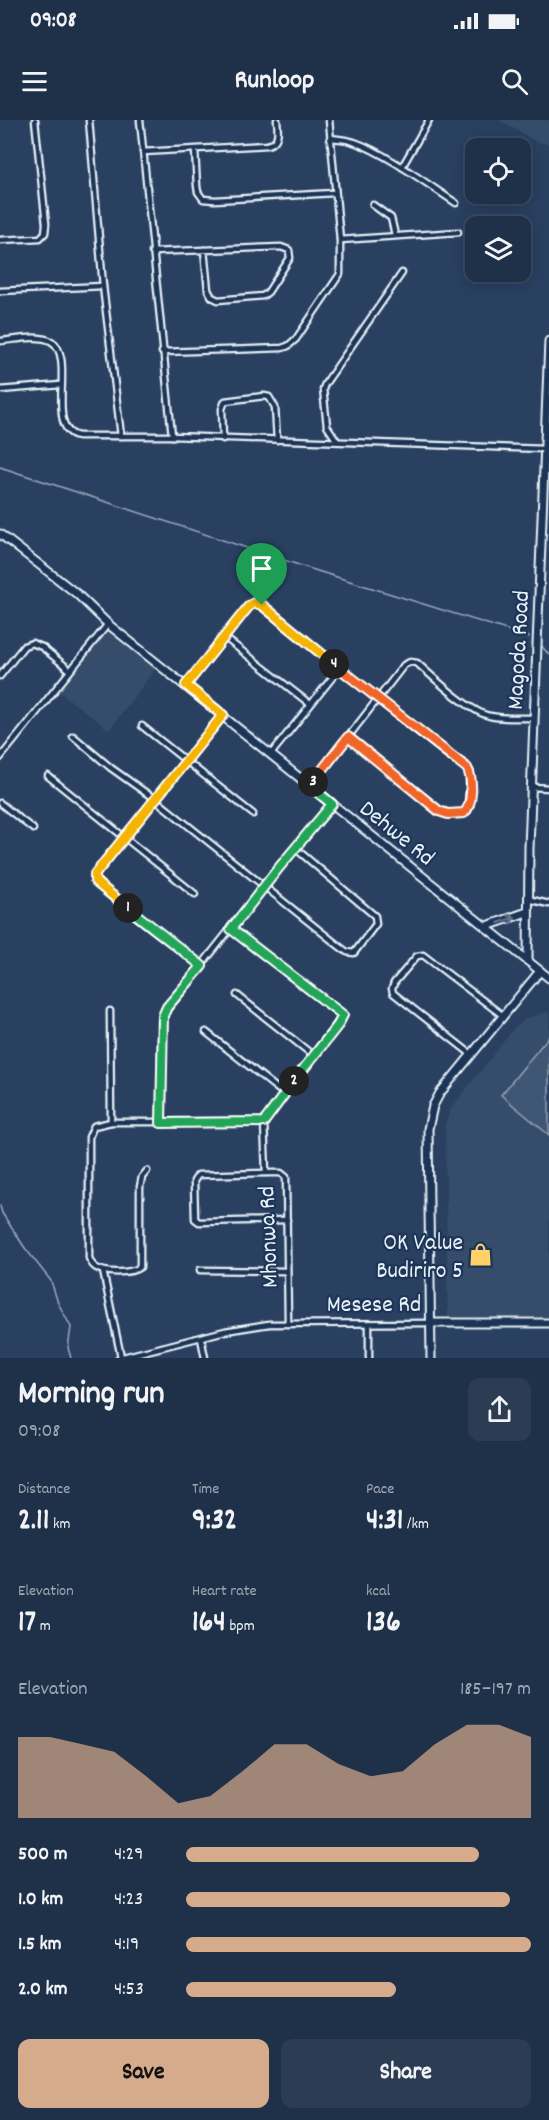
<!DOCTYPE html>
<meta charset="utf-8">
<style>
body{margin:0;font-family:Dekko,sans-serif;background:#2c3c53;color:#f1f3f6;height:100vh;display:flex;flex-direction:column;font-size:22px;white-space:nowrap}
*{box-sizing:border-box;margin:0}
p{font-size:20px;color:#a1a9b4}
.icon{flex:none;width:33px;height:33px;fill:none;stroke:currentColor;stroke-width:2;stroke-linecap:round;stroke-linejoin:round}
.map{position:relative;height:1238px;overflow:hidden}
.sheet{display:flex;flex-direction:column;background:#1f3049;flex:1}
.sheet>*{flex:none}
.fabs{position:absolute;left:465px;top:18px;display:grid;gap:12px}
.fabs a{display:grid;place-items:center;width:66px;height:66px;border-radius:12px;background:#1f3049;box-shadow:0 3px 15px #0003,0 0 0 2px #3c4b61;font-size:30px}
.pin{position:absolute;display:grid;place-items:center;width:51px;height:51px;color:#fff;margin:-62px -26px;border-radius:50% 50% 50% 0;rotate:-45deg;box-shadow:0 0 6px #0007}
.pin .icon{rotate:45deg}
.km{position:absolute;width:30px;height:30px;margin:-15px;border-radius:50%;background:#222;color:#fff;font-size:16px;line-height:30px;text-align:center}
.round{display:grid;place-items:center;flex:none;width:63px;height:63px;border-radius:12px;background:#2c3c53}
.head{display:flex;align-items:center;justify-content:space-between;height:102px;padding:0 18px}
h1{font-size:33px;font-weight:700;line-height:45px}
.metrics{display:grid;grid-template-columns:repeat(3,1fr);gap:9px;height:102px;padding:6px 18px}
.metrics div{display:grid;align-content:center}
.metrics b{font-size:30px;font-weight:700}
.metrics small{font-size:16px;font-weight:400}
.metrics p{font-size:16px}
.chart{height:168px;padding:12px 18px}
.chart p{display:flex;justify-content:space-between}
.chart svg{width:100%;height:108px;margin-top:6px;fill:#d6ab8b;opacity:.7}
.primary-button{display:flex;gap:12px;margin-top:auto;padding:12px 18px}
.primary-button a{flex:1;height:69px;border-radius:12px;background:#d6ab8b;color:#111;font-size:24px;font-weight:700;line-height:69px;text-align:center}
.primary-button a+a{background:#2c3c53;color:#f1f3f6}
ul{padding:0 18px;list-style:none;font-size:20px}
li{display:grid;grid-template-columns:96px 72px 1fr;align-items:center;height:45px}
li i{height:15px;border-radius:8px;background:#d6ab8b}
.status{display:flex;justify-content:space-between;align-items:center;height:42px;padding:0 30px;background:#1f3049;direction:ltr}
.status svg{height:16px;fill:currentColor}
header{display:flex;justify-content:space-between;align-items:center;height:78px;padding:0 18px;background:#1f3049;font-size:27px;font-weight:700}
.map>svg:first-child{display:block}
</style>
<div class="status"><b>09:08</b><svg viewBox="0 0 49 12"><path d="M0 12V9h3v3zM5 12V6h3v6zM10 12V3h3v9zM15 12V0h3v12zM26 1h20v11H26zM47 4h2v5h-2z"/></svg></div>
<header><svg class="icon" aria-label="menu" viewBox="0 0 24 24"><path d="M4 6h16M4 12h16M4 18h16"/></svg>Runloop<svg class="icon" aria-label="search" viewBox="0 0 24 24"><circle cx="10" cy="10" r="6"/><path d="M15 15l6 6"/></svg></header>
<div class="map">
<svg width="549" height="1238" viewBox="0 0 549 1238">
<rect width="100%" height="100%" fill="#294061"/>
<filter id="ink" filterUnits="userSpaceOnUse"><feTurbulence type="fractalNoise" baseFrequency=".0167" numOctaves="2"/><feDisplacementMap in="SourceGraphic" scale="12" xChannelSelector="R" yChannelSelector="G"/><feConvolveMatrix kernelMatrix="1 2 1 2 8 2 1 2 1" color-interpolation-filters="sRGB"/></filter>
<g filter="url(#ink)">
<g fill="#364d6b">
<polygon points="499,0 549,0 549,24 536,22"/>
<polygon points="111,508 158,545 109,610 58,571"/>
<polygon points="546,892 549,893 549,1197 448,1198 445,1005 450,990 515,907 527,898"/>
</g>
<polygon fill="#415774" stroke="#94a4b6" stroke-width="1.5" points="549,916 549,1015 501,975"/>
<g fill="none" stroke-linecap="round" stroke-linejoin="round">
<g stroke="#9dabbd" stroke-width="1.5">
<polyline points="0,347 311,449 529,517"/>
<polyline points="541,525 549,535"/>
<polyline points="0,1086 2,1093 25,1128 51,1161 58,1183 71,1207 68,1228 71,1238"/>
</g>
<defs>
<g id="street">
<polyline points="89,0 103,166 121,316"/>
<polyline points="140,0 172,316"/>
<path d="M 330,18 C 338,19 346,19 354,22 C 386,33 427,64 456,83"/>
<polyline points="195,30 197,66 198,72 203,79 215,80 334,73"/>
<path d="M 143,32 L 267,25 C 280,22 278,11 277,0"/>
<polyline points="402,47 429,0"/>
<polyline points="373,85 391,98 395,115"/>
<polyline points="0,120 40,118 45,113 46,104 35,0"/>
<polyline points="340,120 458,112"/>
<polyline points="152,132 281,127 289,130 290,138 268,172 263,176 218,180 212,177 208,170 204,130"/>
<polyline points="0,171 103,166"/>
<path d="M 0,221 C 14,220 38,214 51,221 C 77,236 44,309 78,316 L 172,316 L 545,329"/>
<polyline points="162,232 282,228 288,226 296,219 340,154 340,120 329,0"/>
<polyline points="0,270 61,265"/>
<polyline points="223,319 222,289 225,281 264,276 269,277 275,287 277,320"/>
<polyline points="337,321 327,306 323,269 325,264 402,153"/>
<polyline points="224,517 310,584"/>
<polyline points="0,556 24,526 32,523 42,527 70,550"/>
<path d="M 186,565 L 249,486 L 258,483 L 414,608 L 452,638 L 464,644 L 470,653 L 468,690 C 460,696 447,695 439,691 L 348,617"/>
<polyline points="142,606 253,694"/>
<polyline points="73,616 111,648 156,680 339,826 347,832 354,833 376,804 375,796 295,728"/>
<polyline points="271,634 340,548"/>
<polyline points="0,638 108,504"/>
<polyline points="48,656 195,774"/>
<path d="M 310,666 L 404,545 L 410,542 L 417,543 C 433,557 471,593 490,596 C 504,599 520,598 534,598"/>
<polyline points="532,667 549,668"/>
<polyline points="0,683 33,709"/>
<polyline points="528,779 549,784"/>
<polyline points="231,809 343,896 264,1002 266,1053 281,1053 286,1057 288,1202"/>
<path d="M 202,846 C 184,832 100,772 95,758 L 97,752 L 223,595"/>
<polyline points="237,875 314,936"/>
<polyline points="110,891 111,1002"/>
<polyline points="206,912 284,974"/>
<polyline points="471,934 393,873 392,869 394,863 417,836 423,835 502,895"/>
<polyline points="161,1003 162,902 166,890 277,750 332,684"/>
<path d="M 147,1051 L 142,1057 L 140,1067 L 140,1147 C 131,1154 104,1154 95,1147 C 91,1144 91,1142 89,1138 L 89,1017 L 94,1006 L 111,1002 L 264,1002"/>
<polyline points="266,1053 198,1055 194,1061 195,1099 199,1102 287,1100"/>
<polyline points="200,1150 286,1151"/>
<polyline points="103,1151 121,1237"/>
<polyline points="201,1218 205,1238"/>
<polyline points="119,1238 225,1211 269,1204 431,1203"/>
<polyline points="369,1238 369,1204"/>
</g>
<g id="secondary">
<polyline points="0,414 77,474 108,504 549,858"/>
<polyline points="487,806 527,792"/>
<polyline points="528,841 529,728 549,221"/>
<polyline points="431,1203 549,1203"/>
<polyline points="431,1238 428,1009 433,986 440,973 540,851"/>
</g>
</defs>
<use href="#street" stroke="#e8f1f8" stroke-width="9"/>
<use href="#secondary" stroke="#e8f1f8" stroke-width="11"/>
<use href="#street" stroke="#1d3557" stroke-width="4.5"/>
<use href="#secondary" stroke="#1d3557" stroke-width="7"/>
</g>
<defs><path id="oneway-shaft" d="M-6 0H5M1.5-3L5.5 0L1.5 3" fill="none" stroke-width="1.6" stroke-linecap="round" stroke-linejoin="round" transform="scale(1.5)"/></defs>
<use stroke="#64778f" href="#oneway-shaft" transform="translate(507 800) rotate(-19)"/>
</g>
<g fill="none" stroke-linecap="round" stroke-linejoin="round" filter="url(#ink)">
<defs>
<polyline id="split-1" points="128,788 98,764 95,761 95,754 223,595 186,565 249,486 254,483 262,485"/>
<polyline id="split-2" points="128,788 202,846 167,887 163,896 161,1003 264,1002 294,961"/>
<polyline id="split-3" points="294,961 338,905 343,895 231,809 277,750 332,684 310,666 313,662"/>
<path id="split-4" d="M 313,662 L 348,617 L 439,691 L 448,694 L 464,693 C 473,685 473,658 467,648 L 334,544"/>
<polyline id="split-5" points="262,485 334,544"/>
</defs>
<use href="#split-1" stroke="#fff" stroke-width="12"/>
<use href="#split-2" stroke="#fff" stroke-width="12"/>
<use href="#split-3" stroke="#fff" stroke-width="12"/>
<use href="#split-4" stroke="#fff" stroke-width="12"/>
<use href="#split-5" stroke="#fff" stroke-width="12"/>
<use href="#split-1" stroke="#f5b400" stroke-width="8"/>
<use href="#split-2" stroke="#22a559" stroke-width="8"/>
<use href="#split-3" stroke="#22a559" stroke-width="8"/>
<use href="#split-4" stroke="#f0652b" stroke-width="8"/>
<use href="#split-5" stroke="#f5b400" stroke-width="8"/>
</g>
<defs>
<symbol id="shop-bare" viewBox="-9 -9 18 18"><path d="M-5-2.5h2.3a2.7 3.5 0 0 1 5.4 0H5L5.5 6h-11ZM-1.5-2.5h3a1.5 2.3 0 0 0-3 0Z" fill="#ffd166" stroke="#1d3557" stroke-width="2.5" paint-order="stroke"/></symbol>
</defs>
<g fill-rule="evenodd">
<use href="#shop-bare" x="464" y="1118" width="33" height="33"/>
</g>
<g text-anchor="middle" stroke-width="4.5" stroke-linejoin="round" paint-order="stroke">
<g font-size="24" fill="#e8f1f8" stroke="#1d3557">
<text transform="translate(517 530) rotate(-87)" y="8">Magoda Road</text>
<text transform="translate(398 712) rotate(39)" y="8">Dehwe Rd</text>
<text transform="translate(267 1117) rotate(-92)" y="8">Mhonwa Rd</text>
<text x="374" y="1191">Mesese Rd</text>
</g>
<g font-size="24" fill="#e8f1f8" stroke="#1d3557" text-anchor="end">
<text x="463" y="1129">OK Value<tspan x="463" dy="28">Budiriro 5</tspan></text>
</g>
</g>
</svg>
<div class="fabs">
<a><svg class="icon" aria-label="locate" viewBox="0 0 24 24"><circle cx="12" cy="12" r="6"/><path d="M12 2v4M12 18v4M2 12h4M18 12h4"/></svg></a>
<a><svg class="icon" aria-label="layers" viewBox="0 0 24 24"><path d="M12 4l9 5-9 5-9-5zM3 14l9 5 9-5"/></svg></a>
</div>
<div class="pin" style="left:262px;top:485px;background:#1e9e55"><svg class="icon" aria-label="arrive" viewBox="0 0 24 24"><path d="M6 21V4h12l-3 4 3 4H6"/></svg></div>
<b class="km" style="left:128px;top:788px">1</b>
<b class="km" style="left:294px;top:961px">2</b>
<b class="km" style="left:313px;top:662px">3</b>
<b class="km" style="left:334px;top:544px">4</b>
</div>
<section class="sheet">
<div class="head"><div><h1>Morning run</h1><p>09:08</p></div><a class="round"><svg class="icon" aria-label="share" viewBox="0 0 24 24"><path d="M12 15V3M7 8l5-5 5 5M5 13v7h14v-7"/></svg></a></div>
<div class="metrics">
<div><p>Distance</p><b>2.11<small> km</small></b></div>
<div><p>Time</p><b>9:32</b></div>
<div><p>Pace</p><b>4:31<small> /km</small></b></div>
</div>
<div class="metrics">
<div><p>Elevation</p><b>17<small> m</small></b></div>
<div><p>Heart rate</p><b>164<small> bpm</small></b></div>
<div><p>kcal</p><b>136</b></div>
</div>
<div class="chart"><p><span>Elevation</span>185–197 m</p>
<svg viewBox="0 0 160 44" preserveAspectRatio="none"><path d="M0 44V11L10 11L20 14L30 17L40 27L50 38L60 35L70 25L80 14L90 14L100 22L110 27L120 25L130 14L140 6L150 6L160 11V44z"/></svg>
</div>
<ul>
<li><b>500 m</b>4:29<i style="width:85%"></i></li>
<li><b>1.0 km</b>4:23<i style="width:94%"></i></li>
<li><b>1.5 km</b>4:19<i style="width:100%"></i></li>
<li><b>2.0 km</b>4:53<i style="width:61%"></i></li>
</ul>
<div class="primary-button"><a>Save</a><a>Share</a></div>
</section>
